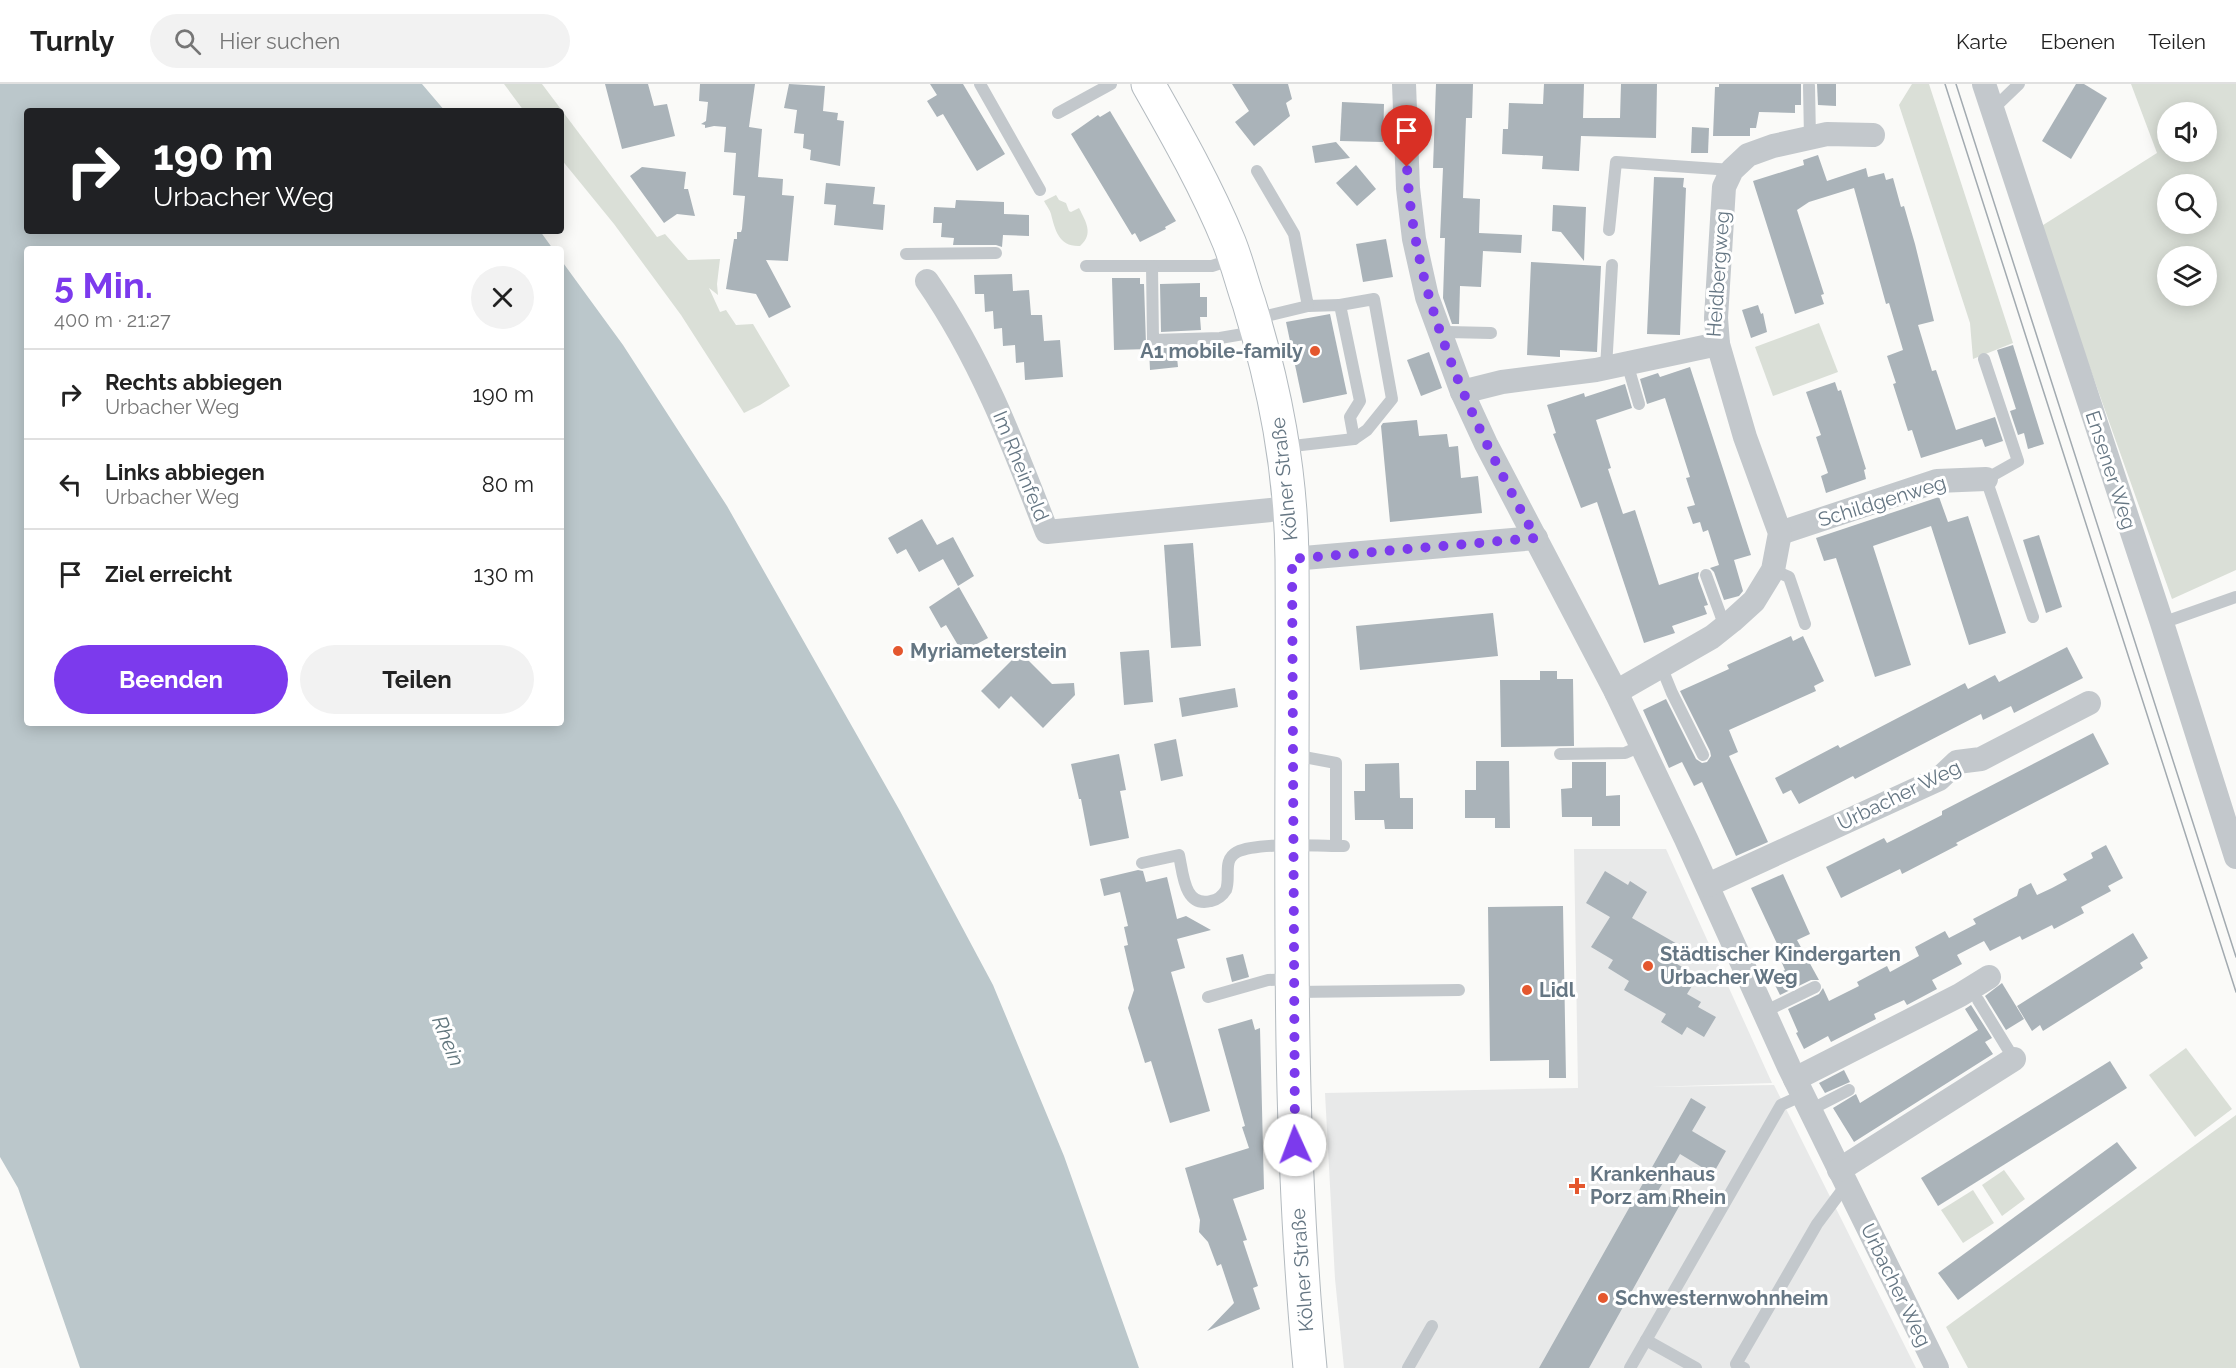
<!DOCTYPE html>
<html lang="de">
<head>
<meta charset="utf-8">
<style>
  body { margin:0; font-family:Raleway,sans-serif; background:#f2f2f2; color:#222; height:100vh; display:flex; flex-direction:column; font-size:22px; white-space:nowrap }
  * { box-sizing:border-box; margin:0 }
  p { font-size:20px; color:#767676 }
  .icon { flex:none; width:33px; height:33px; fill:none; stroke:currentColor; stroke-width:2; stroke-linecap:round; stroke-linejoin:round }
  .map { position:relative; flex:1; overflow:hidden }
  .drawer { position:absolute; left:24px; top:162px; width:540px; height:480px; display:flex; flex-direction:column; background:#fff; border-radius:6px; box-shadow:0 3px 15px #0003 }
  .drawer>* { flex:none }
  .hud { position:absolute; left:24px; top:24px; width:540px; height:126px; border-radius:6px; box-shadow:0 3px 15px #0003; background:#202124; color:#fff; overflow:hidden }
  .controls { position:absolute; left:2157px; top:18px; display:grid; gap:12px }
  .controls a { display:grid; place-items:center; width:60px; height:60px; border-radius:50%; background:#fff; box-shadow:0 3px 15px #0003; font-size:30px }
  .pin { position:absolute; display:grid; place-items:center; width:51px; height:51px; color:#fff; margin:-62px -26px; border-radius:50% 50% 50% 0; rotate:-45deg; box-shadow:0 0 6px #0007 }
  .pin .icon { rotate:45deg }
  .me { position:absolute; width:66px; margin:-33px; rotate:358deg; stroke-linejoin:round; filter:drop-shadow(0 0 4px #0008) }
  .turn { display:flex; align-items:center; gap:21px; height:126px; padding:0 30px; font-size:27px }
  .turn .icon { width:78px; height:78px; stroke-width:2.5 }
  .turn b { display:block; font-size:42px; line-height:51px }
  .round { display:grid; place-items:center; flex:none; width:63px; height:63px; border-radius:32px; background:#f2f2f2 }
  .summary { display:flex; align-items:center; justify-content:space-between; height:102px; padding:0 30px }
  h1 { font-size:36px; font-weight:700; line-height:45px; color:#7c3aed }
  .cta { display:flex; gap:12px; margin-top:auto; padding:12px 30px }
  .cta a { flex:1; height:69px; border-radius:36px; background:#7c3aed; color:#fff; font-size:24px; font-weight:700; line-height:69px; text-align:center }
  .cta a+a { background:#f2f2f2; color:#222 }
  ul { padding:0; list-style:none }
  li { display:flex; align-items:center; gap:18px; height:90px; padding:0 30px; border-top:2px solid #e0e0e0 }
  li div { flex:1 }
  li b { display:block; font-size:22px }
  li em { font-style:normal }
  header { display:flex; align-items:center; gap:36px; box-sizing:border-box; height:84px; padding:0 30px; background:#fff; border-bottom:2px solid #e0e0e0 }
  header strong { font-size:28px }
  nav { display:flex; gap:33px; margin-inline-start:auto; font-size:21px }
  .search { width:420px; height:54px; background:#f2f2f2; display:flex; align-items:center; gap:15px; box-sizing:border-box; padding:0 21px; border-radius:33px; color:#767676; font-size:22px }
  .map>svg:first-child { display:block }
  .built { fill:#e8e9e9 }
  .green { fill:#dadfd7; fill-rule:evenodd }
  .water { fill:#bbc7cb }
  .building { fill:#aab3b9 }
  .lines { fill:none; stroke-linecap:round; stroke-linejoin:round }
  .secondary-casing { stroke:#b3babf; stroke-width:35 }
  .service { stroke:#c3c8cc; stroke-width:12 }
  .minor { stroke:#c3c8cc; stroke-width:24 }
  .secondary { stroke:#fff; stroke-width:33 }
  .tram { stroke:#a2aab0; stroke-width:1.5 }
  .route { stroke:#7c3aed; stroke-width:10; stroke-dasharray:0 18 }
  .poi-dot { fill:#e4572e; stroke:#fff; stroke-width:2 }
  .labels { text-anchor:middle; stroke-width:6; stroke-linejoin:round; paint-order:stroke }
  .street-label { font-size:20px; fill:#657683; stroke:#fff }
  .poi-label { font-size:20px; font-weight:bold; fill:#657683; stroke:#fff; text-anchor:start }
  .water-label { font-size:21px; font-style:italic; fill:#60757c; stroke:#fff }
</style>
</head>
<body>
<header>
<strong>Turnly</strong>
<div class="search"><svg class="icon" aria-label="search" viewBox="0 0 24 24"><circle cx="10" cy="10" r="6"/><path d="M15 15l6 6"/></svg>Hier suchen</div>
<nav><a>Karte</a><a>Ebenen</a><a>Teilen</a></nav>
</header>
<div class="map">
<svg width="2236" height="1284" viewBox="0 0 2236 1284">
  <rect width="100%" height="100%" fill="#fafaf8"/>
  <path class="built" d="M1574 765H1666L1772 999 1651 1003 1774 1001 1916 1284H1344L1335 1195 1325 1009 1578 1004Z"/>
  <g class="green">
    <path d="M504 0H542L657 153 665 150 688 176 720 175 717 200 718 211 709 204 720 228 726 226 736 241 753 240 790 302 760 321 744 329 681 231 614 140 561 75V27H524Z"/>
    <path d="M1912 0H1929L2013 259 1973 275 1970 239 1899 21Z"/>
    <path d="M2131 0H2236V486L2172 515 2040 143 2157 69ZM2168 28H2206V68H2168ZM2168 100H2206V140H2168ZM2168 172H2206V212H2168Z"/>
    <path d="M1056 111 1059 116 1066 119 1069 127 1071 128 1079 124C1086 138 1094 150 1080 162 1059 163 1055 146 1051 130 1050 126 1046 121 1044 117Z"/>
    <path d="M1819 239 1838 288 1773 312 1755 263Z"/>
    <path d="M2186 964 2232 1025 2195 1053 2149 991Z"/>
    <path d="M2236 1031V1284H1968L1946 1243Z"/>
    <path d="M2004 1086 2025 1115 2002 1132 1982 1101Z"/>
    <path d="M1973 1106 1994 1139 1963 1159 1941 1126Z"/>
  </g>
  <path class="water" d="M0 0H422L445 27H27V147H540L553 165H27V639H561V176L623 261 727 422 900 727 993 901 1064 1072 1139 1284H80L18 1104 0 1073Z"/>
  <g class="building">
    <path d="M605 0H648L654 22 667 20 675 52 622 65Z"/>
    <path d="M700 0H755L749 43 762 45 758 93 783 95 782 111 794 112 788 177 766 176 791 223 769 234 756 210 726 205 734 155H737V148H741L742 145 745 112 733 111 736 69 724 68 726 43 714 42 705 44V41L701 40 706 37 708 18 699 17Z"/>
    <path d="M789 0 825 2 823 27 838 29 837 36 844 37 840 82 810 76 811 66 803 64 804 50 794 49 797 26 784 24Z"/>
    <path d="M930 0H963L1005 70 977 87 943 30 937 33 927 17 937 11Z"/>
    <path d="M1232 0H1288L1292 15 1286 19 1290 32 1254 62 1235 38 1249 27Z"/>
    <path d="M1436 0H1473L1472 34H1466L1463 114 1480 115 1479 149 1522 151 1521 169 1483 167 1481 203 1460 202 1459 240H1452L1443 214 1445 154H1440L1443 84H1433Z"/>
    <path d="M1544 0H1584L1583 34H1620L1621 0H1657L1656 54 1581 52 1579 87 1542 85 1543 72 1502 70 1503 45H1508L1509 19 1543 20Z"/>
    <path d="M1719 0H1801V21H1795V29L1759 28 1756 44H1750V52H1713L1715 3H1719Z"/>
    <path d="M1817 0H1836V22L1818 21Z"/>
    <path d="M2076 0H2084L2107 14 2071 75 2042 57Z"/>
    <path d="M1342 18 1384 20 1383 58 1340 57Z"/>
    <path d="M1110 27 1176 137 1165 143 1166 145 1140 158 1135 149 1132 151 1071 50 1098 31 1100 33Z"/>
    <path d="M1692 43 1709 44 1708 69H1691Z"/>
    <path d="M1336 58 1350 74 1315 79 1312 62Z"/>
    <path d="M1818 71 1827 97 1866 84 1868 93 1884 89 1886 96 1893 94 1901 123 1904 122 1915 160 1934 237 1918 241 1932 287 1936 286 1956 346 1995 333 2003 357 1985 363 1982 355 1921 374 1912 346 1908 347 1893 300 1896 299 1887 272 1903 266 1889 219 1886 220 1854 104 1809 118 1797 126 1824 210 1821 211 1824 220 1795 230 1753 97 1804 81 1803 76Z"/>
    <path d="M1356 81 1376 105 1357 122 1336 99Z"/>
    <path d="M642 83 686 88 684 105H688L695 132 677 130 664 139 630 92Z"/>
    <path d="M1654 93 1684 94 1683 103 1686 104 1680 251 1647 250Z"/>
    <path d="M826 99 875 103 873 120 885 121 883 146 834 141 836 121 824 120Z"/>
    <path d="M956 116 1004 118V130L1029 131V152L1003 151 1002 163 996 161H953L954 154 941 153 942 139H933L934 123 955 124Z"/>
    <path d="M1553 121 1586 123 1584 177 1561 148 1552 147Z"/>
    <path d="M1386 155 1393 193 1363 198 1356 160Z"/>
    <path d="M1531 178 1601 182 1597 268 1560 266V273L1527 271Z"/>
    <path d="M1012 190 1013 207 1029 206 1031 231H1042L1044 257 1060 256 1063 293 1025 296 1024 278 1016 279 1015 261 1003 262 1002 244 994 245 993 227 985 228 984 210H975L974 191Z"/>
    <path d="M1112 194H1140V200H1144L1146 260 1153 264H1176L1178 283 1150 286 1149 265 1114 266Z"/>
    <path d="M1200 199V213H1207V233H1200L1201 246 1161 248 1160 200Z"/>
    <path d="M1758 221 1761 230 1763 229 1767 248 1751 254 1742 226Z"/>
    <path d="M1330 230 1347 310 1303 319 1286 238Z"/>
    <path d="M2013 261 2044 360 2028 365 2024 349 2018 351 2010 327 2016 325 1997 266Z"/>
    <path d="M1429 268 1442 304 1421 312 1407 276Z"/>
    <path d="M1690 283 1751 471 1734 476 1743 507 1739 512 1724 516 1714 488 1710 484 1719 481 1708 446 1703 448 1700 438 1693 440 1687 423 1695 421 1686 394 1690 393 1665 314 1647 320 1640 295 1658 289 1660 293Z"/>
    <path d="M1835 298 1838 307 1841 306 1866 385 1864 386 1866 395 1826 409 1821 392 1828 389 1816 353 1821 351 1806 308Z"/>
    <path d="M1625 300 1632 324 1596 336 1611 384 1608 385 1623 430 1635 426 1659 501 1699 488 1698 494 1708 521 1704 522 1707 530 1672 542 1675 549 1644 559 1597 418 1581 424 1553 350 1556 349 1547 321 1584 309 1585 313Z"/>
    <path d="M1417 336 1419 352 1447 350 1449 363 1458 362 1461 394 1478 392 1482 429 1390 438 1381 342 1383 339Z"/>
    <path d="M1939 413 1948 438 1968 432 2006 549 1969 561 1931 442 1873 462 1911 581 1875 593 1836 474 1824 477 1816 454Z"/>
    <path d="M922 435 937 461 953 453 974 492 958 502 943 475 919 488 906 465 897 470 888 454Z"/>
    <path d="M2039 451 2062 523 2046 529 2023 456Z"/>
    <path d="M1193 459 1201 562 1171 564 1164 461Z"/>
    <path d="M959 503 988 554 962 568 946 541 941 544 929 523Z"/>
    <path d="M1493 529 1498 572 1360 586 1356 542Z"/>
    <path d="M1791 552 1793 557 1803 552 1824 597 1814 602 1816 607 1729 646 1738 668 1729 672 1768 758 1736 772 1702 698 1694 702 1682 678 1669 684 1643 626 1666 615 1696 675 1702 679 1707 678 1711 672 1710 667 1680 607 1729 585 1727 581Z"/>
    <path d="M2067 563 2083 594 2014 629 2011 622 1983 636 1981 630 1855 695 1853 692 1799 720 1791 706 1783 710 1775 694 1838 661 1840 664 1965 599 1968 605 1995 591 1999 598Z"/>
    <path d="M1149 566 1153 618 1124 621 1120 568Z"/>
    <path d="M1020 568 1052 600 1074 599 1075 611 1043 644 1011 612 999 625 981 607Z"/>
    <path d="M1540 587H1557V595H1573L1574 662 1501 663 1500 596H1540Z"/>
    <path d="M1235 604 1238 623 1182 633 1179 614Z"/>
    <path d="M2093 649 2109 680 1956 759 1958 761 1902 790 1900 785 1841 814 1826 783 1884 754 1887 759 1901 752 1942 731V727Z"/>
    <path d="M1176 655 1183 692 1161 697 1154 660Z"/>
    <path d="M1119 670 1126 706 1120 707 1129 754 1090 762 1081 715H1079L1071 680Z"/>
    <path d="M1476 677H1509L1510 744H1495V734H1465V706H1476Z"/>
    <path d="M1572 678H1606V712L1620 711V742H1592V733H1562L1561 705 1572 704Z"/>
    <path d="M1399 679 1400 714H1413V745H1385L1384 736H1355L1354 707H1365V680Z"/>
    <path d="M2106 761 2123 794 2108 802 2111 807 2081 823 2084 829 2054 845 2052 841 2022 856 2020 852 1990 867 1984 857 1957 871 1962 880 1932 896 1937 905 1907 921 1904 916 1874 930 1876 935 1831 958 1828 952 1804 965 1796 949 1798 948 1788 925 1819 910 1823 904 1829 917 1859 902 1857 898 1887 882 1890 888 1919 872 1915 863 1945 847 1949 854 1976 840 1973 835 2017 812 2019 805 2031 799 2037 811 2052 804 2067 796 2063 790 2093 774 2091 769Z"/>
    <path d="M1138 786 1143 787 1146 798 1167 793 1177 835 1186 832 1211 846 1177 855 1185 884 1171 888 1210 1027 1170 1039 1151 977 1145 979 1128 924 1134 906 1124 862 1128 861 1124 843 1128 842 1120 808 1104 812 1100 795Z"/>
    <path d="M1605 787 1628 801 1630 797 1647 808 1632 834 1679 861 1670 876 1698 892 1687 910 1701 918 1698 923 1716 933 1704 953 1687 943 1682 951 1661 938 1666 930 1624 906 1629 897 1608 884 1613 876 1591 863 1610 833 1586 819Z"/>
    <path d="M1783 790 1810 850 1797 856 1819 896H1811L1780 911 1771 893 1785 886 1776 865 1779 864 1751 804Z"/>
    <path d="M1563 822 1566 994H1549V976L1490 977 1488 823Z"/>
    <path d="M2133 849 2148 874 2140 879 2143 884 2043 947 2040 941 2032 947 2017 922Z"/>
    <path d="M1243 870 1249 893 1232 898 1226 874Z"/>
    <path d="M2002 899 2024 935 2006 946 1985 912Z"/>
    <path d="M1971 921 1992 954 1985 958 1993 970 1854 1058 1833 1024 1856 1010 1860 1019 1978 946 1965 925Z"/>
    <path d="M1252 935 1255 946 1260 944 1264 1105 1233 1115 1247 1156 1243 1157 1258 1202 1253 1204 1260 1225 1207 1247 1234 1219 1221 1180 1217 1182 1208 1158 1199 1148 1200 1136 1185 1084 1249 1064 1242 1043 1245 1042 1218 945Z"/>
    <path d="M2110 977 2127 1004 1938 1122 1921 1094Z"/>
    <path d="M1844 986 1850 998 1825 1009 1819 999Z"/>
    <path d="M1691 1014 1706 1023 1692 1047 1726 1067 1713 1090 1680 1070 1658 1107 1681 1119 1589 1284H1539Z"/>
    <path d="M2117 1058 2137 1084 1958 1216 1938 1189Z"/>
  </g>
  <g class="lines">
    <g class="secondary-casing">
      <path id="secondary" d="M1148 0C1177 51 1207 104 1229 158 1237 178 1242 199 1249 219 1275 304 1291 386 1292 475 1294 744 1284 1016 1310 1284"/>
    </g>
    <g class="service">
      <path d="M980 0 1040 106"/>
      <path d="M1809 2 1810 54"/>
      <path d="M1993 25 2019 0"/>
      <path d="M1058 29 1111 0"/>
      <path d="M1257 87 1294 150 1308 222 1340 221 1360 317 1350 333 1354 355 1284 363"/>
      <path d="M1609 146 1616 78 1732 86"/>
      <path d="M906 170 996 169"/>
      <path d="M1086 182H1212L1233 175"/>
      <path d="M1152 182 1153 256 1220 254 1255 248"/>
      <path d="M1340 221 1374 215 1392 315 1367 346 1354 355"/>
      <path d="M1254 235 1308 222"/>
      <path d="M1441 251 1448 248 1491 249"/>
      <path d="M1984 275 2018 377 1986 395 2033 533"/>
      <path d="M1627 279 1639 320"/>
      <path d="M1606 284 1612 181"/>
      <path d="M1773 486 1789 493 1805 540"/>
      <path d="M1706 491 1725 543"/>
      <path d="M2162 539 2236 513"/>
      <path d="M1661 582 1672 609 1703 671"/>
      <path d="M1560 670 1625 669 1641 662"/>
      <path d="M1293 671 1336 679V762"/>
      <path d="M1142 779 1179 771C1183 789 1184 824 1211 817 1217 816 1223 811 1226 806 1231 793 1222 776 1237 768 1257 758 1319 762 1344 762"/>
      <path d="M1295 908 1459 906"/>
      <path d="M1208 913 1268 896 1291 895"/>
      <path d="M1978 916 2014 975"/>
      <path d="M1764 928 1815 903"/>
      <path d="M1810 1026 1849 1006"/>
      <path d="M1646 1256 1696 1284"/>
      <path d="M1408 1284 1432 1242"/>
      <path d="M1630 1284 1781 1021 1803 1011"/>
      <path d="M1744 1284 1736 1280 1817 1140 1846 1101"/>
    </g>
    <g class="minor">
      <path d="M1404 0 1408 104 1414 155 1427 213 1462 308 1486 360 1616 608 1686 755 1789 983 1937 1284"/>
      <path d="M1984 0 2162 539 2236 773"/>
      <path d="M927 197C981 275 1013 360 1047 448L1291 424"/>
      <path d="M1462 308 1502 298 1596 286 1718 260 1716 234 1724 103 1732 86 1748 71 1773 62 1827 50 1873 51"/>
      <path d="M1780 449 1937 397 1986 395"/>
      <path d="M1292 475 1536 454"/>
      <path d="M1616 608 1712 553 1732 537 1754 517 1773 486 1780 449 1745 353 1718 260"/>
      <path d="M1708 801 1939 695 1957 678 1981 675 2089 619"/>
      <path d="M1795 995 1960 911 1989 893"/>
      <path d="M1839 1086 2014 975"/>
    </g>
    <use href="#secondary" class="secondary"/>
    <g class="tram">
      <path d="M1945 0 2236 908"/>
      <path d="M1956 0 2236 873"/>
    </g>
  </g>
  <g class="lines">
    <path class="route" d="M1295 1061 1292 475 1536 454C1472 338 1414 218 1407 83"/>
  </g>
  <g class="poi-dot">
    <circle cx="1315" cy="267" r="6"/>
    <circle cx="898" cy="567" r="6"/>
    <circle cx="1648" cy="882" r="6"/>
    <circle cx="1527" cy="906" r="6"/>
    <path d="M1574 1093h6v6h6v6h-6v6h-6v-6h-6v-6h6z"/>
    <circle cx="1603" cy="1214" r="6"/>
  </g>
  <g class="labels">
    <g class="street-label">
      <text transform="translate(1718 190) rotate(-86)" y="7">Heidbergweg</text>
      <text transform="translate(1021 382) rotate(68)" y="7">Im Rheinfeld</text>
      <text transform="translate(2111 386) rotate(72)" y="7">Ensener Weg</text>
      <text transform="translate(1284 395) rotate(-96)" y="7">Kölner Straße</text>
      <text transform="translate(1882 417) rotate(-17)" y="7">Schildgenweg</text>
      <text transform="translate(1899 711) rotate(-26)" y="7">Urbacher Weg</text>
      <text transform="translate(1302 1186) rotate(-94)" y="7">Kölner Straße</text>
      <text transform="translate(1896 1201) rotate(64)" y="7">Urbacher Weg</text>
    </g>
    <g class="poi-label">
      <text x="1303" y="274" text-anchor="end">A1 mobile-family</text>
      <text x="910" y="574">Myriameterstein</text>
      <text x="1660" y="877">Städtischer Kindergarten<tspan x="1660" dy="23">Urbacher Weg</tspan></text>
      <text x="1539" y="913">Lidl</text>
      <text x="1590" y="1097">Krankenhaus<tspan x="1590" dy="23">Porz am Rhein</tspan></text>
      <text x="1615" y="1221">Schwesternwohnheim</text>
    </g>
    <g class="water-label">
      <text transform="translate(448 957) rotate(68)" y="7">Rhein</text>
    </g>
  </g>
</svg>
<div class="controls">
<a><svg class="icon" aria-label="sound" viewBox="0 0 24 24"><path d="M4 9h4l5-4v14l-5-4H4zM17 9q2 3 0 6"/></svg></a>
<a><svg class="icon" aria-label="search" viewBox="0 0 24 24"><circle cx="10" cy="10" r="6"/><path d="M15 15l6 6"/></svg></a>
<a><svg class="icon" aria-label="layers" viewBox="0 0 24 24"><path d="M12 4l9 5-9 5-9-5zM3 14l9 5 9-5"/></svg></a>
</div>
<div class="pin" style="left:1407px;top:83px;background:#d93025"><svg class="icon" aria-label="arrive" viewBox="0 0 24 24"><path d="M6 21V4h12l-3 4 3 4H6"/></svg></div>
<svg class="me" style="left:1295px;top:1061px" viewBox="-20 -20 40 40"><circle r="19" fill="#fff"/><path d="M0-13L10 11 0 6-10 11z" fill="#7c3aed"/></svg>
<div class="hud">
<div class="turn"><svg class="icon" aria-label="right" viewBox="0 0 24 24"><path d="M7 20v-9h11M14 6l5 5-5 5"/></svg><div><b>190 m</b>Urbacher Weg</div></div>
</div>
<section class="drawer">
<div class="summary"><div><h1>5 Min.</h1><p>400 m · 21:27</p></div><a class="round"><svg class="icon" aria-label="close" viewBox="0 0 24 24"><path d="M6 6l12 12M18 6L6 18"/></svg></a></div>
<ul>
<li><svg class="icon" aria-label="right" viewBox="0 0 24 24"><path d="M7 20v-9h11M14 6l5 5-5 5"/></svg><div><b>Rechts abbiegen</b><p>Urbacher Weg</p></div><em>190 m</em></li>
<li><svg class="icon" aria-label="left" viewBox="0 0 24 24"><path d="M17 20v-9H6M10 6l-5 5 5 5"/></svg><div><b>Links abbiegen</b><p>Urbacher Weg</p></div><em>80 m</em></li>
<li><svg class="icon" aria-label="arrive" viewBox="0 0 24 24"><path d="M6 21V4h12l-3 4 3 4H6"/></svg><div><b>Ziel erreicht</b></div><em>130 m</em></li>
</ul>
<div class="cta"><a>Beenden</a><a>Teilen</a></div>
</section>
</div>
</body>
</html>
